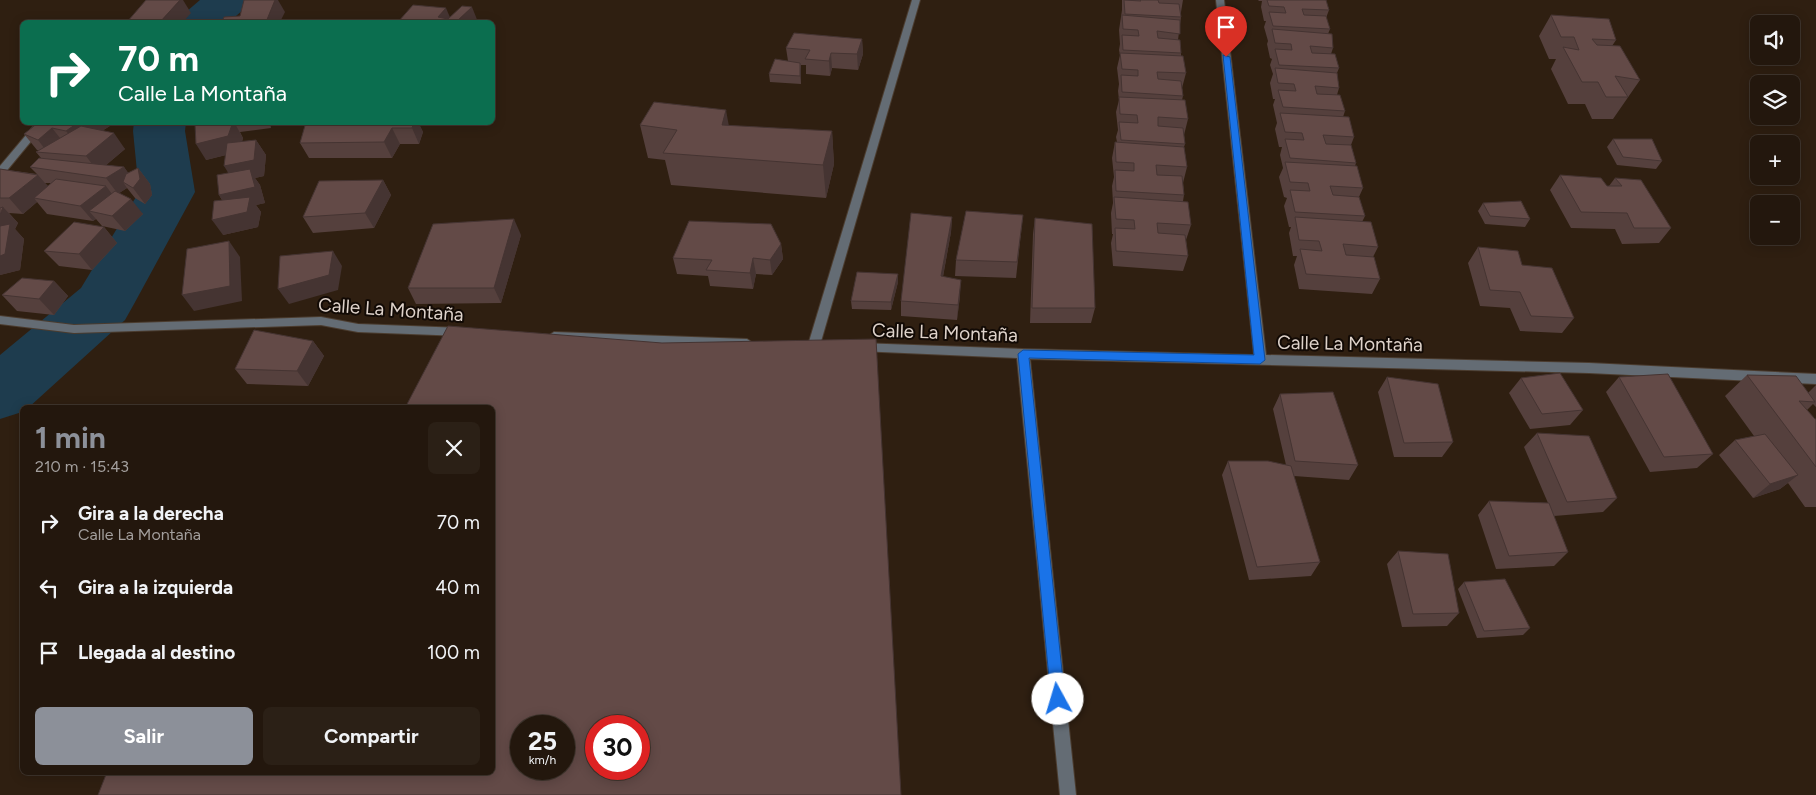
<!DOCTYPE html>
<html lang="es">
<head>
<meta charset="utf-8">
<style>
  body { margin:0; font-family:Figtree,sans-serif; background:#2b2016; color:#f1f3f6; height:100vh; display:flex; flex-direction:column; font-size:19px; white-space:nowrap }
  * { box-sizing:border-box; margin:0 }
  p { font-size:16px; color:#a39f9d }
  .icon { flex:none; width:28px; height:28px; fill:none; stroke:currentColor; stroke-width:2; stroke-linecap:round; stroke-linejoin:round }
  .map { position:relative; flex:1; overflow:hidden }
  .sheet { position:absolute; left:20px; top:405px; width:475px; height:370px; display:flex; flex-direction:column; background:#23170d; border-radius:8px; box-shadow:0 2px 12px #0003,0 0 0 1px #40362e }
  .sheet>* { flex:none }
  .guide { position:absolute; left:20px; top:20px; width:475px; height:105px; border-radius:8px; box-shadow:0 2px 12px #0003,0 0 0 1px #40362e; background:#0b6e4f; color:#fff; overflow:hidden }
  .controls { position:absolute; left:1750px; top:15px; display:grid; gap:10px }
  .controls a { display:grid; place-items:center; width:50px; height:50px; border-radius:8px; background:#23170d; box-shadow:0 2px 12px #0003,0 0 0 1px #40362e; font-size:25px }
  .speed { position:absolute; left:510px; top:715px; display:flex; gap:10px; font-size:25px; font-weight:700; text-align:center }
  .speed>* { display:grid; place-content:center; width:65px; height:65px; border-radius:50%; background:#23170d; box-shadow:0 2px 12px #0003,0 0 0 1px #40362e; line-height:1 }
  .speed small { font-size:12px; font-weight:400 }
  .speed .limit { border:8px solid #d22; background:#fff; color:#111 }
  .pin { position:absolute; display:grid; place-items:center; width:42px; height:42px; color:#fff; margin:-51px -21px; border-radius:50% 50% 50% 0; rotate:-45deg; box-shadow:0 0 5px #0007 }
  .pin .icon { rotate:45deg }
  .me { position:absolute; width:55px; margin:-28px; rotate:354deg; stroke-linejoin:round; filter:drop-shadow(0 0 4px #0008) }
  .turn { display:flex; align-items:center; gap:18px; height:105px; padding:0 15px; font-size:22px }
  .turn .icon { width:65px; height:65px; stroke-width:2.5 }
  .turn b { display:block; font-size:35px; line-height:42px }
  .round { display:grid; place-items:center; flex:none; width:52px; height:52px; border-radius:8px; background:#2b2016 }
  .head { display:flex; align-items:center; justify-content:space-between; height:85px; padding:0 15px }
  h1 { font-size:30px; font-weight:700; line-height:38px; color:#8c9099 }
  .cta { display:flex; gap:10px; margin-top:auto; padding:10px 15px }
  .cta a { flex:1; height:58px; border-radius:8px; background:#8c9099; color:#fff; font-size:20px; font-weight:700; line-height:58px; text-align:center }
  .cta a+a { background:#2b2016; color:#f1f3f6 }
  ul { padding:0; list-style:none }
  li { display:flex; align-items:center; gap:15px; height:65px; padding:0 15px }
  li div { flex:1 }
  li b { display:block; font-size:19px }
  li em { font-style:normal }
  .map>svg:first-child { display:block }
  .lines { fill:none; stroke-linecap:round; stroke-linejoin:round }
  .river { fill:#1e3c4e; fill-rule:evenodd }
  .minor-casing { stroke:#4b3c2f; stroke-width:2 }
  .minor { fill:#646c74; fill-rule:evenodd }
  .wall { fill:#55403d; fill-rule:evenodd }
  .shaded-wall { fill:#453432 }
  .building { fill:#634a47; stroke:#453432; fill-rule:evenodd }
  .route { fill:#1a73e8; stroke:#114b97 }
  .labels { text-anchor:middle; stroke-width:4; stroke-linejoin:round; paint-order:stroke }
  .street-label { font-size:19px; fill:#ded2ca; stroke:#120a05 }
</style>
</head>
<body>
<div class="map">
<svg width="1816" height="795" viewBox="0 0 1816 795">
  <rect width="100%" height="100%" fill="#2f1f11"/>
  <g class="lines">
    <g class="river">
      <path d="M200 0H250L243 10 229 22H179L186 12Z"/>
      <path d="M134 122H186L185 131 195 192 134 304 125 320 28 408H22V412L0 419V355L81 288 139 192 133 131Z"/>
    </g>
    <g class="minor-casing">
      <g id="minor">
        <path d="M912 0H920L820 345 814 349 808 345Z"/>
        <path d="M1216 0H1224L1266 355 1589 363 1816 374V384L1589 373 1030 359 1076 795H1060L1017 358 859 351 853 347 859 343 1023 349 1254 355Z"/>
        <path d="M37 122H47L4 174 0 175V166Z"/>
        <path d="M0 316 74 325 321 317 358 324 462 328 468 332 462 336 358 332 321 325 74 333 0 324Z"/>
        <path d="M554 332 747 339 753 343 747 347 554 340 548 336Z"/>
      </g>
    </g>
    <use href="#minor" class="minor"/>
  </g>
  <g class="wall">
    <path d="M1122 0H1183L1181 12V17L1178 40 1181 53V56L1186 73 1182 88 1183 96 1182 100 1188 119 1184 135 1185 144 1184 147 1187 167 1183 183 1184 195 1183 201 1191 225 1186 240 1188 256 1183 271 1113 266 1111 243 1113 234H1112L1111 213 1113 203 1112 186 1114 177 1112 158 1115 142H1117L1116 137 1118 130 1116 112 1119 100 1118 91 1119 84 1117 68 1120 55 1119 50 1120 44 1119 30 1122 10Z"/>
    <path d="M1258 0H1326L1329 10 1326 18 1330 29 1328 34 1333 48 1331 54 1339 68 1337 73 1339 88 1337 95 1345 111 1343 117 1354 137 1351 145 1356 163 1355 166 1363 188 1359 197 1365 216 1362 222 1378 247 1373 257 1380 279 1372 294 1299 289 1294 265 1297 256H1293L1289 233 1291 227H1289L1284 206 1287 198 1284 197 1279 177 1283 168 1280 155 1282 147H1279L1275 129 1277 123 1273 105 1275 99H1273L1270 83 1273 74 1270 65 1272 59 1270 58 1267 44 1268 41 1264 27 1266 21H1264L1261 7 1262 1H1259Z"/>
    <path d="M1551 15 1616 40 1612 46 1640 80 1613 119H1592L1585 104H1568L1551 69 1556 59H1549L1539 36Z"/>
    <path d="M862 39 863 54 858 70 832 68 830 76 806 74V65H801V84L770 82 769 74 788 61 786 48Z"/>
    <path d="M39 122 113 124 102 131 125 149 106 165 124 167 128 173 138 168 150 184 152 195 145 204 135 198 127 188 119 193 143 214 125 231 102 226 96 219 93 221 47 214 37 202 23 214 9 213 18 223 15 229 24 239 20 270 0 275V169L37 174 30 167 41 158 36 152 39 150H37L24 134ZM45 183H51L48 186Z"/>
    <path d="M200 122H271V128L240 132 243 138 242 142 256 140 266 155 264 176 255 178 260 185 265 203 256 205 261 212 258 227 223 235 222 200 219 195 228 173 226 155 206 160 201 125Z"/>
    <path d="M306 122H418L423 132 419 144H400L392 158H309L300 143Z"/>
    <path d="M640 125 832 131 834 164 826 198 671 185 665 160 648 158Z"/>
    <path d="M1613 139 1662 161 1656 169 1617 165 1607 147Z"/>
    <path d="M1560 175 1607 186H1609L1615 178 1671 228 1659 243 1622 244 1615 229 1571 228 1550 190Z"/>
    <path d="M383 180 391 195 374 228 313 233 303 217Z"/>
    <path d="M1483 203 1530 219 1525 227 1485 224 1478 211Z"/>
    <path d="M1023 215 1016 278 955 276 956 260Z"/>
    <path d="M952 217 951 232 943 277 960 296 957 320 901 316V301Z"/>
    <path d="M1035 218 1095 308 1091 323H1030L1033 234Z"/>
    <path d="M104 227 117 243 92 270 59 266 44 251Z"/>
    <path d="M521 235 501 303 416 304 408 288Z"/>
    <path d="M781 244 783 259 772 275 756 274 753 289 710 286 708 276 677 274 673 258Z"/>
    <path d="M1478 247 1522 265 1574 318 1562 333 1520 331 1510 308 1480 306 1468 263Z"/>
    <path d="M898 274V282L891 310 852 309 851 301Z"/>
    <path d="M54 281 68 296 54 315 17 311 2 295Z"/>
    <path d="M313 341 324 356 308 386 247 384 235 369Z"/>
    <path d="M1747 375 1808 393 1816 385V407L1813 404 1807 410 1815 419H1816V507H1805L1788 483 1780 489 1753 498 1719 455 1735 440 1754 436 1725 396Z"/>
    <path d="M1387 377 1453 442 1442 457H1394L1378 392Z"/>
    <path d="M1619 377 1713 454 1697 468 1650 472 1606 392Z"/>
    <path d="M1521 378 1583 410 1570 425 1530 429 1509 393Z"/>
    <path d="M1280 394 1358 465 1349 480 1294 476 1320 562 1311 576 1249 580 1222 475 1228 461 1286 465 1273 409Z"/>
    <path d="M1537 433 1617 498 1603 512 1554 516 1568 552 1554 566 1496 569 1478 515 1489 501 1548 503 1524 447Z"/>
    <path d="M1398 551 1459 613 1447 626 1402 627 1387 564Z"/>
    <path d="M1464 582 1530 628 1523 635 1477 638 1458 589Z"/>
  </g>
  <g class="shaded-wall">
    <path d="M180 0H183L191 13 183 22H160Z"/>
    <path d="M275 0H278L285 12 280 22H266Z"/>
    <path d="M472 7 478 22H456Z"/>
    <path d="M446 8 452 22 438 17Z"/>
    <path d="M862 39 863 54 858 70 857 54Z"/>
    <path d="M831 53 832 68 830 76 829 61Z"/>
    <path d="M800 63 801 71V84L800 76Z"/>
    <path d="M726 110 732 143 722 125Z"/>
    <path d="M62 122H112L113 124 78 146 66 131Z"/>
    <path d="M234 122 243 138 238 152 206 160 196 144Z"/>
    <path d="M268 122H271V128Z"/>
    <path d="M414 122H418L423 132 419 144 412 128Z"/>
    <path d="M52 128 64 143 48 153 38 140Z"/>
    <path d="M392 128 400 144 392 158 384 142Z"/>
    <path d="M832 131 834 164 826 198 823 165Z"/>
    <path d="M114 133 125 149 98 172 86 156Z"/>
    <path d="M256 140 266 155 264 176 255 178 260 185 265 203 256 205 261 212 258 227 223 235 212 220 229 211 219 195 234 182 224 166Z"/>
    <path d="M124 167 135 182H123L127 188 118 194 106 178Z"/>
    <path d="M138 168 150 184 152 195 145 204 133 188Z"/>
    <path d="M38 175 51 190 34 198 37 202 23 214 9 198Z"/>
    <path d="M383 180 391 195 374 228 365 213Z"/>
    <path d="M106 186 118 202 89 211 96 219 93 221 80 206Z"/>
    <path d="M131 199 143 214 125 231 112 216Z"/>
    <path d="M3 207 18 223 15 229 24 239 20 270 0 275V215Z"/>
    <path d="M952 217 951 232 940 292 941 276Z"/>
    <path d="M514 219 521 235 501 303 494 288Z"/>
    <path d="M104 227 117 243 92 270 79 254Z"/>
    <path d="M229 241 240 257 242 301 194 311 182 295Z"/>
    <path d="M781 244 783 259 772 275 770 260Z"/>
    <path d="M333 251 342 266 338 290 289 304 278 289Z"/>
    <path d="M753 258 756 274 753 289 750 273Z"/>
    <path d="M898 274V282L891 310V302Z"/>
    <path d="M961 280 960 296 957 320 958 305Z"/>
    <path d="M54 281 68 296 54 315 39 299Z"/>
    <path d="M313 341 324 356 308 386 297 371Z"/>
    <path d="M1798 475 1780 489 1753 498 1770 484Z"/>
  </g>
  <g class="building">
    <path d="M146 0H180L160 22H127Z"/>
    <path d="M244 0H275L266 22H222L224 17 240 16Z"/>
    <path d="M1124 0 1141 1 1140 0H1158L1159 3 1179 4 1181 17 1125 14Z"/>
    <path d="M1267 0H1326L1329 10 1302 9 1304 15 1326 16 1330 29 1273 26 1269 12 1286 13 1284 7 1269 6Z"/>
    <path d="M413 5 446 8 438 17 448 19 462 6 472 7 456 22 465 21 464 22H398Z"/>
    <path d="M1122 15 1180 20V34L1157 31 1158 38 1180 40 1181 53 1123 50 1122 35 1139 36 1138 30 1123 29Z"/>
    <path d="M1551 15 1609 19 1616 40 1592 39 1597 45 1620 46 1640 80 1615 76 1628 97H1606L1598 82H1582L1563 47 1579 50 1574 37H1561Z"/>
    <path d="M1272 29 1332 34 1333 48 1310 46 1312 53 1335 54 1339 68 1279 65 1275 49 1292 50 1291 44 1275 43Z"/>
    <path d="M794 33 862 39 857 54 831 53 829 61 805 59 810 50 786 48Z"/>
    <path d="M1120 53 1183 56 1186 73 1157 72 1158 79 1181 81 1183 96 1122 92 1121 75 1138 76V70L1122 69Z"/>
    <path d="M775 59 800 63V76L769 74Z"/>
    <path d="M1275 68 1337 73 1339 88 1315 86 1317 94 1340 95 1345 111 1283 107 1278 90 1296 91 1294 84 1278 83Z"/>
    <path d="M1119 97 1185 100 1188 119 1158 117V126L1183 128 1185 144 1121 140 1119 122 1138 123 1137 115 1120 114Z"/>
    <path d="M654 102 726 110 722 125 832 131 823 165 663 153 677 130 640 125Z"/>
    <path d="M1280 113 1349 117 1354 137 1323 135 1326 144 1351 145 1356 163 1290 158 1285 139 1304 140 1302 133 1285 132Z"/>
    <path d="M39 122H79L66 131 52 128 38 140 24 134Z"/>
    <path d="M228 122H233L228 136 196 144 195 125Z"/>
    <path d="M306 122H414L412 128H392L384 142 300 143Z"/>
    <path d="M81 126 114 133 86 156 36 152Z"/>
    <path d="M1613 139H1652L1662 161 1623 157Z"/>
    <path d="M256 140 254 160 224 166 227 143Z"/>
    <path d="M1115 142 1184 147 1187 167 1156 165 1157 175 1182 176 1184 195 1116 191 1115 170 1134 171V163L1116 162Z"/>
    <path d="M39 158 124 167 106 178 30 167Z"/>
    <path d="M1285 162 1357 166 1363 188 1330 186 1333 195 1359 197 1365 216 1295 212 1290 190 1310 191 1308 183 1290 182Z"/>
    <path d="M138 168 140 179 133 188 123 182 126 174Z"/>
    <path d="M0 169 38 175 9 198H0Z"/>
    <path d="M250 169 255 187 219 195 217 175Z"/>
    <path d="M1560 175 1601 178 1607 186H1622L1615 178 1641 180 1671 228H1634L1627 213 1581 212Z"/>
    <path d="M56 179 106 186 80 206 34 198Z"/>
    <path d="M383 180 365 213 303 217 319 181Z"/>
    <path d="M115 191 131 199 112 216 89 211Z"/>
    <path d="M250 197 247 212 212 220 214 201Z"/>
    <path d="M1114 197 1188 202 1191 225 1157 223 1158 233 1185 235 1188 256 1116 251 1115 228 1135 229 1134 220 1116 219Z"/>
    <path d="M1521 201 1530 219 1490 216 1483 203Z"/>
    <path d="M3 207 0 215V208Z"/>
    <path d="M966 211 1023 215 1017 262 956 260Z"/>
    <path d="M911 213 952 217 941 276 961 280 958 305 901 301Z"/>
    <path d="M1295 217 1371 222 1378 247 1343 244 1346 255 1374 257 1380 279 1306 274 1300 249 1322 251 1319 241 1299 240Z"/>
    <path d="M1035 218 1092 224 1095 308H1032Z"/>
    <path d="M514 219 494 288H408L433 224Z"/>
    <path d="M689 221 771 224 781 244 770 260 753 258 750 273 706 270 712 260 673 258Z"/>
    <path d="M74 222 104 227 79 254 44 251Z"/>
    <path d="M10 224 5 254 0 256V226Z"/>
    <path d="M229 241 230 286 182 295 187 249Z"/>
    <path d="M1478 247 1518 251 1522 265 1552 268 1574 318 1531 316 1520 292 1490 290Z"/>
    <path d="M333 251 329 275 278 289 280 256Z"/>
    <path d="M857 272 898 274 891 302 851 301Z"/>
    <path d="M22 278 54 281 39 299 2 295Z"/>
    <path d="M448 326 662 343 876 339 901 795H98L107 772H492V408H405ZM521 726H564V769H521ZM596 726H639V769H596Z"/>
    <path d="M254 330 313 341 297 371 235 369Z"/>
    <path d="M1560 373 1583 410 1542 414 1521 378Z"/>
    <path d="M1668 374 1713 454 1664 457 1619 377Z"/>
    <path d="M1747 375 1796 376 1815 402 1799 401 1815 419H1816V467Z"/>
    <path d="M1387 377 1438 384 1453 442 1404 443Z"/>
    <path d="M1333 392 1358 465 1295 461 1280 394Z"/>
    <path d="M1537 433 1589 436 1617 498 1567 502Z"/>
    <path d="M1765 434 1798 475 1770 484 1735 440Z"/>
    <path d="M1228 461H1268L1291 466 1320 562 1257 567Z"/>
    <path d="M1489 501 1549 503 1568 552 1509 556Z"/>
    <path d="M1398 551 1448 554 1459 613 1413 614Z"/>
    <path d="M1505 579 1530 628 1484 631 1464 582Z"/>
  </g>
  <path class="route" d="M1223 55 1230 57 1265 360 1260 364 1029 358 1065 699 1063 704 1058 706 1053 704 1051 699 1018 354 1023 350 1254 355Z"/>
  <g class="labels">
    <g class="street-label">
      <text transform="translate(391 309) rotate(4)" y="7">Calle La Montaña</text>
      <text transform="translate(945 332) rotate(2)" y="7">Calle La Montaña</text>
      <text transform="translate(1350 343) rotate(1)" y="7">Calle La Montaña</text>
    </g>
  </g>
</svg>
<div class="controls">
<a><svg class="icon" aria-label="sound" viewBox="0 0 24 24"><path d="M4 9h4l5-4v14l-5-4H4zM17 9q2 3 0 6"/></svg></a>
<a><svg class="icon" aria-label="layers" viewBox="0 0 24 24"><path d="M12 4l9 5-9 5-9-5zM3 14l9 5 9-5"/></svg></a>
<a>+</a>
<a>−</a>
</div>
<div class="speed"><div>25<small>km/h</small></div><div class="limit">30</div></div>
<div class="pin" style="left:1226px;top:57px;background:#d93025"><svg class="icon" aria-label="arrive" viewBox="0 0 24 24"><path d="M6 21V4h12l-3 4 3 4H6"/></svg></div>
<svg class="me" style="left:1058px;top:699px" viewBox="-20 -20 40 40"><circle r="19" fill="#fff"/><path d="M0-13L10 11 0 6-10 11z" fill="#1a73e8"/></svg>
<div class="guide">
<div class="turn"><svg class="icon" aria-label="right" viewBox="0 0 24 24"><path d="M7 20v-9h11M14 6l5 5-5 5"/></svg><div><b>70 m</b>Calle La Montaña</div></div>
</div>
<section class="sheet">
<div class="head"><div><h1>1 min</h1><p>210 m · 15:43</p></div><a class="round"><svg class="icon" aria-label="close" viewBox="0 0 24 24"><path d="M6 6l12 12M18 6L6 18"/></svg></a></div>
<ul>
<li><svg class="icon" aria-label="right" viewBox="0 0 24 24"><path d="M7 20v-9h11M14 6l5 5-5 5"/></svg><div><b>Gira a la derecha</b><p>Calle La Montaña</p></div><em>70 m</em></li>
<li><svg class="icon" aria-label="left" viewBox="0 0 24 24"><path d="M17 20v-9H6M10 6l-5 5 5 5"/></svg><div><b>Gira a la izquierda</b></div><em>40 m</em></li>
<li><svg class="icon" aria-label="arrive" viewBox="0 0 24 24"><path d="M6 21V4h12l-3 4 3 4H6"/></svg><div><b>Llegada al destino</b></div><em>100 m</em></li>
</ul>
<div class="cta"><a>Salir</a><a>Compartir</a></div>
</section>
</div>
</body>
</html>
